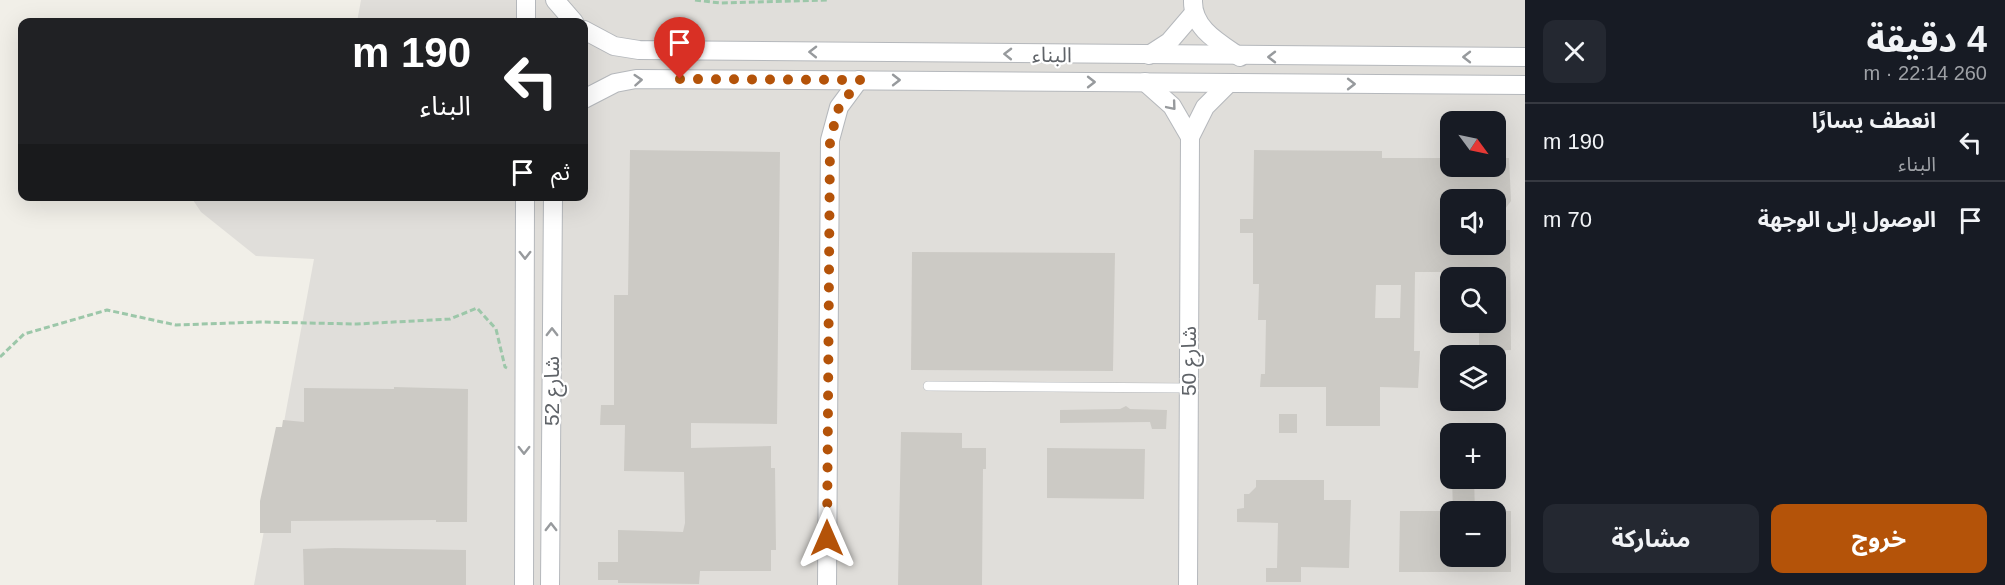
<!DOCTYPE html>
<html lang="ar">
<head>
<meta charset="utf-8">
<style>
  body { margin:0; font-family:Helvetica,"Noto Sans Arabic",sans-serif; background:#242831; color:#f1f3f6; direction:rtl; height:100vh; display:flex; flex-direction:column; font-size:22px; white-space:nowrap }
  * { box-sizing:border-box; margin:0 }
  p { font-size:20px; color:#9ea1a6 }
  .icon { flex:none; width:33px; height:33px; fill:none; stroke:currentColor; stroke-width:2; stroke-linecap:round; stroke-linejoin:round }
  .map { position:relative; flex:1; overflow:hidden; direction:ltr }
  .side { display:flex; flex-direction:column; background:#171b24; width:480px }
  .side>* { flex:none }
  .banner { position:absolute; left:18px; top:18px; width:570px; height:183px; border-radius:12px; box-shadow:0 6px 24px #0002; direction:rtl; background:#202124; color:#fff; overflow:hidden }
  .needle { width:39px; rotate:123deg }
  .controls { position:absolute; left:1440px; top:111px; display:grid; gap:12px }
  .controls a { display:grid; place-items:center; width:66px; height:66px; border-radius:12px; background:#171b24; box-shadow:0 6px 24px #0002; font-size:30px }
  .pin { position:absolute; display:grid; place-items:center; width:51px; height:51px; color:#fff; margin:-62px -26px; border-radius:50% 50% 50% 0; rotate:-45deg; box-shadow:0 0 6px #0007 }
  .pin .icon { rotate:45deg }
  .me { position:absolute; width:66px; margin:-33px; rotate:0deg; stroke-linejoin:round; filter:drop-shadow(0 0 4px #0008) }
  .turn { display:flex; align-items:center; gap:21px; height:126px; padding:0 18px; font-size:27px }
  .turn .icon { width:78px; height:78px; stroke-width:2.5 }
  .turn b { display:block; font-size:42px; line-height:51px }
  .then { display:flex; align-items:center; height:57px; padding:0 18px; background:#0003; gap:12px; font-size:22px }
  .round { display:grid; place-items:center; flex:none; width:63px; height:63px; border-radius:12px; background:#242831 }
  .head { display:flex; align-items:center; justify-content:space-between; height:102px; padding:0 18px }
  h1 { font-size:36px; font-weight:700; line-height:45px }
  .action { display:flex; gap:12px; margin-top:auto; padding:12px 18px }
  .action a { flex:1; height:69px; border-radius:12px; background:#b45309; color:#fff; font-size:24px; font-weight:700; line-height:69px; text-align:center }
  .action a+a { background:#242831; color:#f1f3f6 }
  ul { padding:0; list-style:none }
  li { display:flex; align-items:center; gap:18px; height:78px; padding:0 18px; border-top:2px solid #363941 }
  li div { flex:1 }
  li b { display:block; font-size:22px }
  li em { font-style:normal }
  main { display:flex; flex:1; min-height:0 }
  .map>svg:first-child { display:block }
  .industrial { fill:#e0deda; fill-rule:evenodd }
  .building { fill:#cccac5; fill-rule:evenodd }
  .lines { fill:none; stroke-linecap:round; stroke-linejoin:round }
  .service-casing { stroke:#b5b8bc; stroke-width:10 }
  .minor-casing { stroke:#b5b8bc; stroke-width:20 }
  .path { stroke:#9cc7a9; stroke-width:3; stroke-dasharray:6 3; stroke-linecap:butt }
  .service { stroke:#fff; stroke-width:9 }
  .minor { stroke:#fff; stroke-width:18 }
  .oneway { stroke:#979a9d }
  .route { stroke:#b45309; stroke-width:10; stroke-dasharray:0 18 }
  .labels { text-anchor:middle; stroke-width:4.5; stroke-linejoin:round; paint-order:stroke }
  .street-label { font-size:21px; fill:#5f6368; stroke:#fff }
</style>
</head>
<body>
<main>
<section class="side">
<div class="head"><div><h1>4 دقيقة</h1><p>260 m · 22:14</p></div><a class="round"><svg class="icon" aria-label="close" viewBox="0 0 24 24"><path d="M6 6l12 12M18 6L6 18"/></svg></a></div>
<ul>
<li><svg class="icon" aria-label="left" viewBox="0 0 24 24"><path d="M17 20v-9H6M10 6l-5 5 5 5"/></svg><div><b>انعطف يسارًا</b><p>البناء</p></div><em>190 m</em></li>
<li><svg class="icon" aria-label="arrive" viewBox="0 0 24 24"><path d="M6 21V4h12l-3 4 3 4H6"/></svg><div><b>الوصول إلى الوجهة</b></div><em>70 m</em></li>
</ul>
<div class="action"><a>خروج</a><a>مشاركة</a></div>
</section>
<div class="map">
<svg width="1525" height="585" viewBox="0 0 1525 585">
  <rect width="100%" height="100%" fill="#f1efe8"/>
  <path class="industrial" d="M361 0H1525V585H254L314 259 256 256 201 212 191 197 584 196V22H357ZM1450 122H1496V166H1450ZM1450 200H1496V244H1450ZM1450 278H1496V322H1450ZM1450 356H1496V400H1450ZM1450 434H1496V478H1450ZM1450 512H1496V556H1450Z"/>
  <g class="building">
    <path d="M630 150 780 152 777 424 691 423V448L771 446V468H775L776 550H771V571H700L699 584 618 583V580H598V562H618V530L683 532 685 523 684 472 624 471 625 425H600L601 405H614V295H628Z"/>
    <path d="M1254 150 1382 151V158H1450V166H1496V158H1509L1511 201 1496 221V200H1450V244H1496V230H1510L1511 350 1479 351V322H1496V278H1479V272H1415L1414 351H1420L1418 388 1380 387V426H1326V387H1260L1261 374H1265L1266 320H1258L1259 284H1253V233H1240V219H1253ZM1376 285H1401L1400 318H1375Z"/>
    <path d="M912 252 1115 253 1113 371 911 370Z"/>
    <path d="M394 387 468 389 467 522H436V520L291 521V533H260V501L276 427H282L283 420 304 422V388L394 389Z"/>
    <path d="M1126 406 1130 409 1167 410 1166 429H1152L1150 422 1060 423V410L1120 409Z"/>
    <rect x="1279" y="414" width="18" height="19"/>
    <path d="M901 432 962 433V448H986V469H983L982 585H898Z"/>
    <path d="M1047 448 1145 449 1144 499 1047 498Z"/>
    <path d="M1452 478H1474L1475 512H1453Z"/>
    <path d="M1256 480H1324V500H1351L1349 568 1301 567V582H1266V568H1277L1278 523 1237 522V509L1244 508V494H1249L1256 487Z"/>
    <path d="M1400 511H1450V556H1496V511H1511V572H1399Z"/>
    <path d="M335 548 466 550V585H304L303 549Z"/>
  </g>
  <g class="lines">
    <g class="service-casing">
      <path id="service" d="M928 386 1189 388"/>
    </g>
    <g class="minor-casing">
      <g id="minor">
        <path d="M555 0 574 22"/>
        <path d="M1193 0C1192 28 1218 42 1240 57"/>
        <path d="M526 22V0"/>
        <path d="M584 30 614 46 639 50 1525 57"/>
        <path d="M1149 55 1169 42 1193 14"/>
        <path d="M1145 82 1172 106 1190 137"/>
        <path d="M584 99 615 83 636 79 1525 85"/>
        <path d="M524 585 525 196"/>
        <path d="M550 585 553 196"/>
        <path d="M827 585 830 140 839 107 859 80"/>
        <path d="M1188 585 1190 137 1205 107 1229 83"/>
      </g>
    </g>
    <g class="path">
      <path d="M695 0 720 3 827 0"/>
      <path d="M0 357 24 334 107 310 176 325 260 322 357 324 450 319 477 308 496 329 505 367 507 368"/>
    </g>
    <use href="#service" class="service"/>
    <use href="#minor" class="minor"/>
  </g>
  <defs><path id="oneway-chevron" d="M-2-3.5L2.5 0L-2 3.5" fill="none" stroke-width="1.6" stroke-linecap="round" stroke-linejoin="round" transform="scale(1.5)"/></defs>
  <g class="oneway">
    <use href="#oneway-chevron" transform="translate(813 52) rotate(-179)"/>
    <use href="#oneway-chevron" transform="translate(1008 54) rotate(-179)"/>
    <use href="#oneway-chevron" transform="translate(1272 57) rotate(-180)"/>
    <use href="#oneway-chevron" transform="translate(1467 57) rotate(-180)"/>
    <use href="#oneway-chevron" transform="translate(638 80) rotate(-4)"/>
    <use href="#oneway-chevron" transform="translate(896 80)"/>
    <use href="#oneway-chevron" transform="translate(1091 82)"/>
    <use href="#oneway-chevron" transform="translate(1351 84)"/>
    <use href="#oneway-chevron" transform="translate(1172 106) rotate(50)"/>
    <use href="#oneway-chevron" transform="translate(525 255) rotate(90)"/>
    <use href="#oneway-chevron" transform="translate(552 332) rotate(-90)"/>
    <use href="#oneway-chevron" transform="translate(524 450) rotate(90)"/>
    <use href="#oneway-chevron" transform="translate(551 527) rotate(-90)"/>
  </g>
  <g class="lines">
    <path class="route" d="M680 79 860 80 839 107 830 140 827 538"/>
  </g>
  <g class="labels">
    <g class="street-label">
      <text transform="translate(1052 55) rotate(1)" y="7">البناء</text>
      <text transform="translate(1189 361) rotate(-90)" y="7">شارع 50</text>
      <text transform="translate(552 391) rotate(-90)" y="7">شارع 52</text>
    </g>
  </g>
</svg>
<div class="controls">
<a><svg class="needle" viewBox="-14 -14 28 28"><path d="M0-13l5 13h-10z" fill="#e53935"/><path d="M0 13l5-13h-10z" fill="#9ea1a6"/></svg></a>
<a><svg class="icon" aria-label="sound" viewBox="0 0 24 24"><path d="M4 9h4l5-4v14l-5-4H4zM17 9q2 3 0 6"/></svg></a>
<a><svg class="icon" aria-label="search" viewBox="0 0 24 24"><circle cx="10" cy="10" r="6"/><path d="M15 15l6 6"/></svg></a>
<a><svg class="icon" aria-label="layers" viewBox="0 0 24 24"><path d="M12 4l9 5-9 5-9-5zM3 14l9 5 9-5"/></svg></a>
<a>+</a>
<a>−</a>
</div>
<div class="pin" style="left:680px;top:79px;background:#d93025"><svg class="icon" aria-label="arrive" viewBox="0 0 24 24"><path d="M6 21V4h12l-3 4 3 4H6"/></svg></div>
<svg class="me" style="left:827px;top:538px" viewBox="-20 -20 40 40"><path d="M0-17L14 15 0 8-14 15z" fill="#b45309" stroke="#fff" stroke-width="4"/></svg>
<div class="banner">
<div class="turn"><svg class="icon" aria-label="left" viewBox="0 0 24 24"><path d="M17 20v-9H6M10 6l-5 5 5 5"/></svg><div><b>190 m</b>البناء</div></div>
<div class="then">ثم<svg class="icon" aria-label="arrive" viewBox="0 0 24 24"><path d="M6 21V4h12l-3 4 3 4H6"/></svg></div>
</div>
</div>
</main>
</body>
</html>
